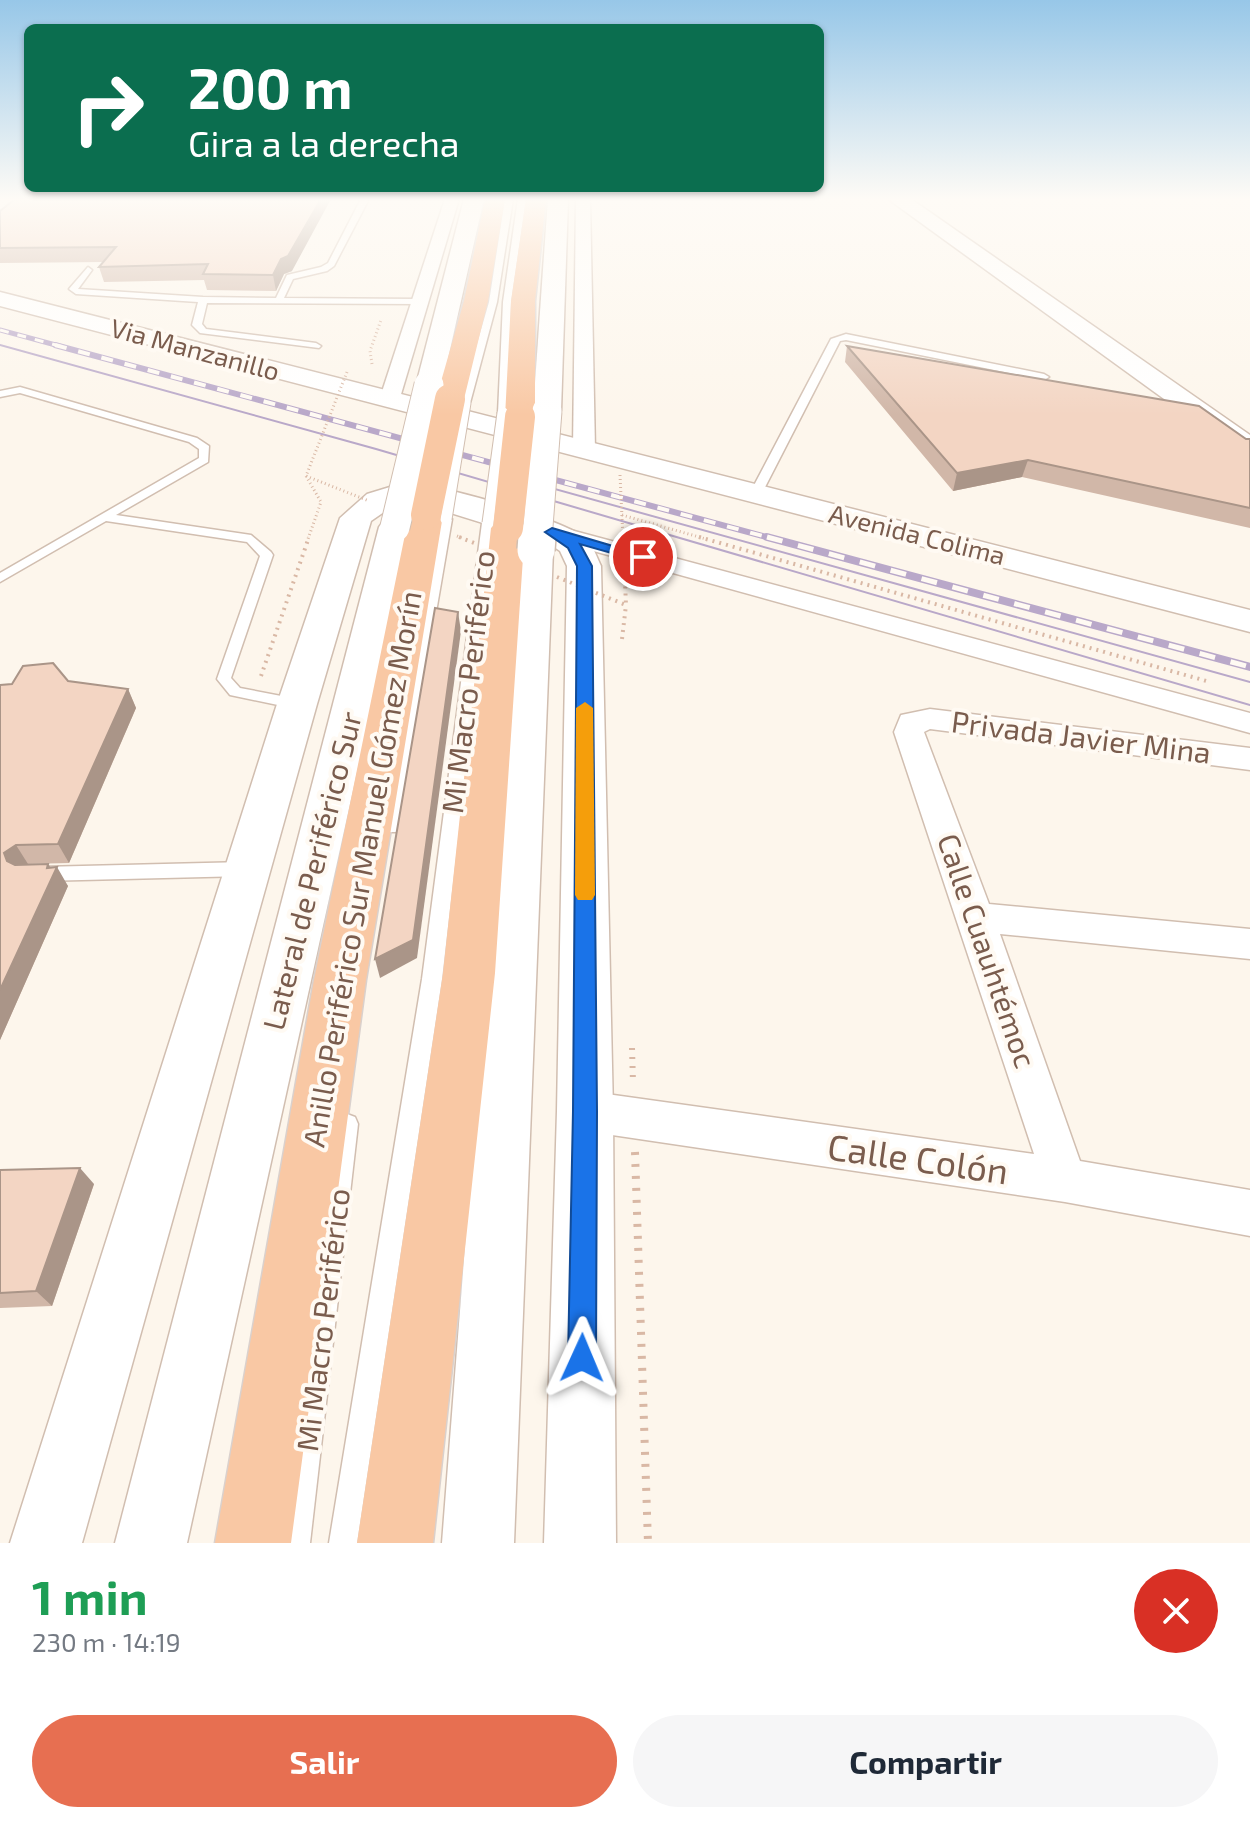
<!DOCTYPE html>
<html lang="es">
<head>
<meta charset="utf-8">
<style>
  body { margin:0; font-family:"Exo 2",sans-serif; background:#f6f6f7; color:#1f2937; height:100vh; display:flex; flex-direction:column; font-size:30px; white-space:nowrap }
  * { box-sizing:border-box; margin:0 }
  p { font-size:26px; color:#747a83 }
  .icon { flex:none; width:44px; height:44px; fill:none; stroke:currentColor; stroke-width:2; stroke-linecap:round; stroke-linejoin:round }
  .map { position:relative; height:1543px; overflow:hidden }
  .sheet { display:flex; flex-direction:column; background:#fff; flex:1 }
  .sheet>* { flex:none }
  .banner { position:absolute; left:24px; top:24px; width:800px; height:168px; border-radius:12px; box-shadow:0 2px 6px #0004; background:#0b6e4f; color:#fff; overflow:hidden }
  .pin { position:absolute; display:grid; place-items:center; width:68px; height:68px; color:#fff; margin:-34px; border:4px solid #fff; border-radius:50%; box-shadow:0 2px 8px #0007 }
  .me { position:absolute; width:88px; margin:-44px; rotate:1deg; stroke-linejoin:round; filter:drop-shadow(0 0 6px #0008) }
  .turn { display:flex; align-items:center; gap:28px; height:168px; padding:0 32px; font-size:36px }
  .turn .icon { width:104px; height:104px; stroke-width:2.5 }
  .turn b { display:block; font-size:56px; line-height:68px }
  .round { display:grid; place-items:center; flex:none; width:84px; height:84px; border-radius:42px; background:#f6f6f7 }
  .headline { display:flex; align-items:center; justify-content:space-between; height:136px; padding:0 32px }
  h1 { font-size:48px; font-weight:700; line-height:60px; color:#1e9e55 }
  .button { display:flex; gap:16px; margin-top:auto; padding:16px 32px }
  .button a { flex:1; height:92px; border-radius:48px; background:#e76f51; color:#fff; font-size:32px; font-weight:700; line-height:92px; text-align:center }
  .button a+a { background:#f6f6f7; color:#1f2937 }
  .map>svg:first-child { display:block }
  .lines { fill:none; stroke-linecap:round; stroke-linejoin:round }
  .service-casing { stroke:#d1beb0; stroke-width:3 }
  .minor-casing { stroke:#d1beb0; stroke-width:3 }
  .tertiary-casing { stroke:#d1beb0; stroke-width:3 }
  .trunk-casing { stroke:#dad1cd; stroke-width:3 }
  .path-far3 { stroke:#d9b8a5; stroke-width:3; stroke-dasharray:1 3; stroke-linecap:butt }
  .path-far2 { stroke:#d9b8a5; stroke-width:4; stroke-dasharray:2 5; stroke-linecap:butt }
  .path-far1 { stroke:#d9b8a5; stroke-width:6; stroke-dasharray:2 7; stroke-linecap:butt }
  .path { stroke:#d9b8a5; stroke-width:8; stroke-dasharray:3 9; stroke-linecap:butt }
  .service { fill:#fff; fill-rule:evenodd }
  .minor { fill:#fff; fill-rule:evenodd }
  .tertiary { fill:#fff; fill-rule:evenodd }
  .trunk { fill:#f9c8a4; fill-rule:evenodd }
  .tram { stroke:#b9a8c9; stroke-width:2 }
  .rail-far2-casing { stroke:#b9a8c9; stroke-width:5 }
  .rail-far1-casing { stroke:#b9a8c9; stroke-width:6 }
  .rail-casing { stroke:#b9a8c9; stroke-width:8 }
  .rail-far2 { stroke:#fffaf3; stroke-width:3; stroke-dasharray:9; stroke-linecap:butt }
  .rail-far1 { stroke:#fffaf3; stroke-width:4; stroke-dasharray:12; stroke-linecap:butt }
  .rail { stroke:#fffaf3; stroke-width:5; stroke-dasharray:16; stroke-linecap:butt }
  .service-bridge-casing { stroke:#d1beb0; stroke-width:13; stroke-linecap:butt }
  .tertiary-bridge-far1-casing { stroke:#d1beb0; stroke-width:31; stroke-linecap:butt }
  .tertiary-bridge-casing { stroke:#d1beb0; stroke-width:40; stroke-linecap:butt }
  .trunk-bridge-casing { stroke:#dad1cd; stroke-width:32; stroke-linecap:butt }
  .path-bridge-far1 { stroke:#d9b8a5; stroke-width:3; stroke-dasharray:1 3; stroke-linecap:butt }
  .path-bridge { stroke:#d9b8a5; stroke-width:4; stroke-dasharray:2 5; stroke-linecap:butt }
  .service-bridge { stroke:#fff; stroke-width:11 }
  .tertiary-bridge-far1 { stroke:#fff; stroke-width:29 }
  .tertiary-bridge { stroke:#fff; stroke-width:37 }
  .trunk-bridge { stroke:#f9c8a4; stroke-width:30 }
  .wall { fill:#d1b7a8 }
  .shaded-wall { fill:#aa9588 }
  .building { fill:#f3d5c3; stroke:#aa9588; stroke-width:2 }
  .route { fill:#1a73e8; stroke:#114b97; stroke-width:2 }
  .slow { fill:#f59e0b }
  .labels { text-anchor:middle; stroke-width:8; stroke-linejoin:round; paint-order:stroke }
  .far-street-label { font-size:26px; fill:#7a5c4d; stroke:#fffaf3 }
  .street-label { font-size:30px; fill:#7a5c4d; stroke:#fffaf3 }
  .near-street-label { font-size:36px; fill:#7a5c4d; stroke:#fffaf3 }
</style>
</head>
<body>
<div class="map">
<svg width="1250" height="1543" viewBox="0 0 1250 1543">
  <rect width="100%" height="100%" fill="#fdf6ec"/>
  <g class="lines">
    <g class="service-casing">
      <g id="service">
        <path d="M361 199H369L334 266 327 271 293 279 284 298 418 299 421 300V304L207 303 202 324 206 329 316 343 321 346 319 348 200 333 192 325 198 302 76 294 69 289 88 267 92 270 78 289 203 297 276 298 287 275 321 267 328 263Z"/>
        <path d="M505 199H513L497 302 470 403 465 406 460 403 489 302Z"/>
        <path d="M518 199H526L511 302 508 413 503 416 498 413 503 302Z"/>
        <path d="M846 334 1044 374 1049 377 1044 380 846 340 840 341 762 493 756 497 752 495 750 493 831 339Z"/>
        <path d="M20 387 197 438 209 446 208 462 116 515 251 535 271 552 273 555 231 678 240 688 302 700 304 704 302 708 297 709 230 695 217 679 260 556 247 542 106 521 0 582V573L199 458V449L189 442 20 393 0 397V391Z"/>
        <path d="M446 515 452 519 399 828 397 832H385L383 828 440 519Z"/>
        <path d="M488 519 494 523 442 979 357 1543H329L422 979 482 523Z"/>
        <path d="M246 862 252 864 255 869 252 874 246 876 41 881 35 879 32 874 35 869 41 867Z"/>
        <path d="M347 1114 355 1117 358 1124 310 1543H282L336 1124 339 1117Z"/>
      </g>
    </g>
    <g class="minor-casing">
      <g id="minor">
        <path d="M445 199H459L399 401 396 405H382L379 401Z"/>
        <path d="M576 199H590L595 450 584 457 573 450Z"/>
        <path d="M552 525 1250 713V733L543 537 540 532 543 527Z"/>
        <path d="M930 709 1250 748V770L930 729 924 732 989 904 1250 929V959L1000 934 1080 1161 1250 1190V1236L1065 1202 585 1131 570 1125 564 1111 570 1097 585 1091 1034 1154 894 732 901 715Z"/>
      </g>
    </g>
    <g class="tertiary-casing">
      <g id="tertiary">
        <path d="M464 199H484L442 385 438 391H420L416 385Z"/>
        <path d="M548 199H568L561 411 557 417 547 419 537 417 533 411Z"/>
        <path d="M888 199H911L1250 435V457L1240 454Z"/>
        <path d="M0 292 1250 610V632L0 306Z"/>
        <path d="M403 483C430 481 567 520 586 539 593 545 597 558 601 566L613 1111 616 1543H544L557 1111 567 566 560 551 548 543 553 550 514 1543H442L519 550 524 543 536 540 547 543 412 501 397 503 371 521 317 704 82 1543H10L277 704 340 518 367 494Z"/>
        <path d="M395 517 406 520 411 527 187 1543H115L379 527 384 520Z"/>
      </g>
    </g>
    <g class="trunk-casing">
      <g id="trunk">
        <path d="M485 199H505L488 301 464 399 460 405 450 408 440 405 436 399 464 301Z"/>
        <path d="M526 199H546L535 301V417L530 423 520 426 510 423 505 417 511 301Z"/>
        <path d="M426 505 438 508 443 515 366 980 291 1543H215L314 980 409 515 414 508Z"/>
        <path d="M508 518 520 521 525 528 495 973 433 1543H357L443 973 491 528 496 521Z"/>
      </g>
    </g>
    <g class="path-far3">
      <path d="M372 364 370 351 381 320"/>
      <path d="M306 476 321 502 308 539"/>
      <path d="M622 515 706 539"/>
    </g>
    <g class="path-far2">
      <path d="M699 537 1210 682"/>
      <path d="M622 639 626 605"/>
      <path d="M261 676 309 537"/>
    </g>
    <path class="path-far1" d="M632 1048 633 1082"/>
    <path class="path" d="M635 1152 648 1543"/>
    <use href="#service" class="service"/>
    <use href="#minor" class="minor"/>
    <use href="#tertiary" class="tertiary"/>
    <use href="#trunk" class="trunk"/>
    <g class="tram">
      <path d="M0 345 376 449 1250 705"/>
      <path d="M490 471 1250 682"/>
    </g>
    <g class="rail-far2-casing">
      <path id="rail-far2" d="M0 330 63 347"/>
    </g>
    <g class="rail-far1-casing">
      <path id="rail-far1" d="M55 345 774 539"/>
    </g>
    <g class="rail-casing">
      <path id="rail" d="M767 537 1250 667"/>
    </g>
    <use href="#rail-far2" class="rail-far2"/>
    <use href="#rail-far1" class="rail-far1"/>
    <use href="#rail" class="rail"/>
    <g class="service-bridge-casing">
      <g id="service-bridge">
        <path d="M446 519 465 403"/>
        <path d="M488 523 503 413"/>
      </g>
    </g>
    <g class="tertiary-bridge-far1-casing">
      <g id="tertiary-bridge-far1">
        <path d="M395 527 429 385"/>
        <path d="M537 539 547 411"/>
      </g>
    </g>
    <g class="tertiary-bridge-casing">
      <path id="tertiary-bridge" d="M536 550 537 537"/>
    </g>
    <g class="trunk-bridge-casing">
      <g id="trunk-bridge">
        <path d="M426 515 450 399"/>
        <path d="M508 528 520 417"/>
      </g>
    </g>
    <g class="path-bridge-far1">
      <path d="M347 372 306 476 369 501"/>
      <path d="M620 475 623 539"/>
      <path d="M457 536 464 539"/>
    </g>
    <g class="path-bridge">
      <path d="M459 537 477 544"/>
      <path d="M557 577 626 605 623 537"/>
    </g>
    <use href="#service-bridge" class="service-bridge"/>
    <use href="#tertiary-bridge-far1" class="tertiary-bridge-far1"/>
    <use href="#tertiary-bridge" class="tertiary-bridge"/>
    <use href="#trunk-bridge" class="trunk-bridge"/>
  </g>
  <g class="wall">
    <path d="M0 211 292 271 284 274 276 291 207 290 204 280 104 282 99 267 104 262 0 263Z"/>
    <path d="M847 346 1250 439V528L1022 477 953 491 845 362Z"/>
    <path d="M68 681 128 689 136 708 69 863 28 864H48L68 886 0 1040V685Z"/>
    <path d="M0 1170 94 1184 52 1306 0 1308Z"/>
  </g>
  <g class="shaded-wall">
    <path d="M321 199H331L292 271 284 274 276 291 273 275 281 259Z"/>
    <path d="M1028 460 1022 477 953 491 957 473Z"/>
    <path d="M458 612 461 631 417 958 380 978 375 959Z"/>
    <path d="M128 689 136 708 69 863 58 844Z"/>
    <path d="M16 845 28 864 16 872 7 861 4 853Z"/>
    <path d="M48 864 54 873 57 867 68 886 0 1040V990Z"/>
    <path d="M80 1168 94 1184 52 1306 36 1291Z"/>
  </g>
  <g class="building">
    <path d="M15 199H321L288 256 281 259 273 275 203 274 208 264 99 267 116 247 0 248V211Z"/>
    <path d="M847 346 1199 406 1246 439H1250V508L1028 460 957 473Z"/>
    <path d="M435 608 458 612 413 940 375 959Z"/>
    <path d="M53 663 68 681 128 689 58 844 16 845 4 853 7 861 15 865 48 864 47 868 57 867 0 990V685L12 684 23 666Z"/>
    <path d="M80 1168 36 1291 0 1293V1170Z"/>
  </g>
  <linearGradient id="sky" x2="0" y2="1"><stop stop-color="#97c7e8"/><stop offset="0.48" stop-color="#fefbf6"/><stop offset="1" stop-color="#fefbf6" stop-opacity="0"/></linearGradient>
  <rect width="1250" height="415" fill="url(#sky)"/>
  <path class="route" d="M552 528 650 557 643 562 580 544 592 566 597 1111 596 1358 592 1368 582 1372 572 1368 568 1358 573 1111 577 566 568 548 545 532Z"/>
  <path class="slow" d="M585 702 593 708 595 895 592 900H578L575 895 576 708Z"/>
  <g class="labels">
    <g class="far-street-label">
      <text transform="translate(195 350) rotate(15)" y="9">Via Manzanillo</text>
      <text transform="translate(917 535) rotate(14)" y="9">Avenida Colima</text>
    </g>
    <g class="street-label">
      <text transform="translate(469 682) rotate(-83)" y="10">Mi Macro Periférico</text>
      <text transform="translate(1081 738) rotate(7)" y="10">Privada Javier Mina</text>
      <text transform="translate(363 869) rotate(-80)" y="10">Anillo Periférico Sur Manuel Gómez Morín</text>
      <text transform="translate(313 871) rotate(-76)" y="10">Lateral de Periférico Sur</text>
      <text transform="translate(986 951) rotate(71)" y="10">Calle Cuauhtémoc</text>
      <text transform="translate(324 1320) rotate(-83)" y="10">Mi Macro Periférico</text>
    </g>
    <g class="near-street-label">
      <text transform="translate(918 1159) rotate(8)" y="13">Calle Colón</text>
    </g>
  </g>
</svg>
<div class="pin" style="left:643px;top:557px;background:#d93025"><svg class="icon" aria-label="arrive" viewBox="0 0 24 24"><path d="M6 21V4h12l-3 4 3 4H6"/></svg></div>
<svg class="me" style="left:582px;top:1358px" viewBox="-20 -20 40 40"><path d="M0-17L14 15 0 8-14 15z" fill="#1a73e8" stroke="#fff" stroke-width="4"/></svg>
<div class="banner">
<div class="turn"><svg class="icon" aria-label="right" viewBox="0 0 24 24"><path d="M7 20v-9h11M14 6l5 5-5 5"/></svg><div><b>200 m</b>Gira a la derecha</div></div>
</div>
</div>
<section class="sheet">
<div class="headline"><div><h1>1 min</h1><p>230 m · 14:19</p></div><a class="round" style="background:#d93025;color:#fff"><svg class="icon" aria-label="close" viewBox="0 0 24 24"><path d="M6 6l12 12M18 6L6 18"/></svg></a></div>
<div class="button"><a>Salir</a><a>Compartir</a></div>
</section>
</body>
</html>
